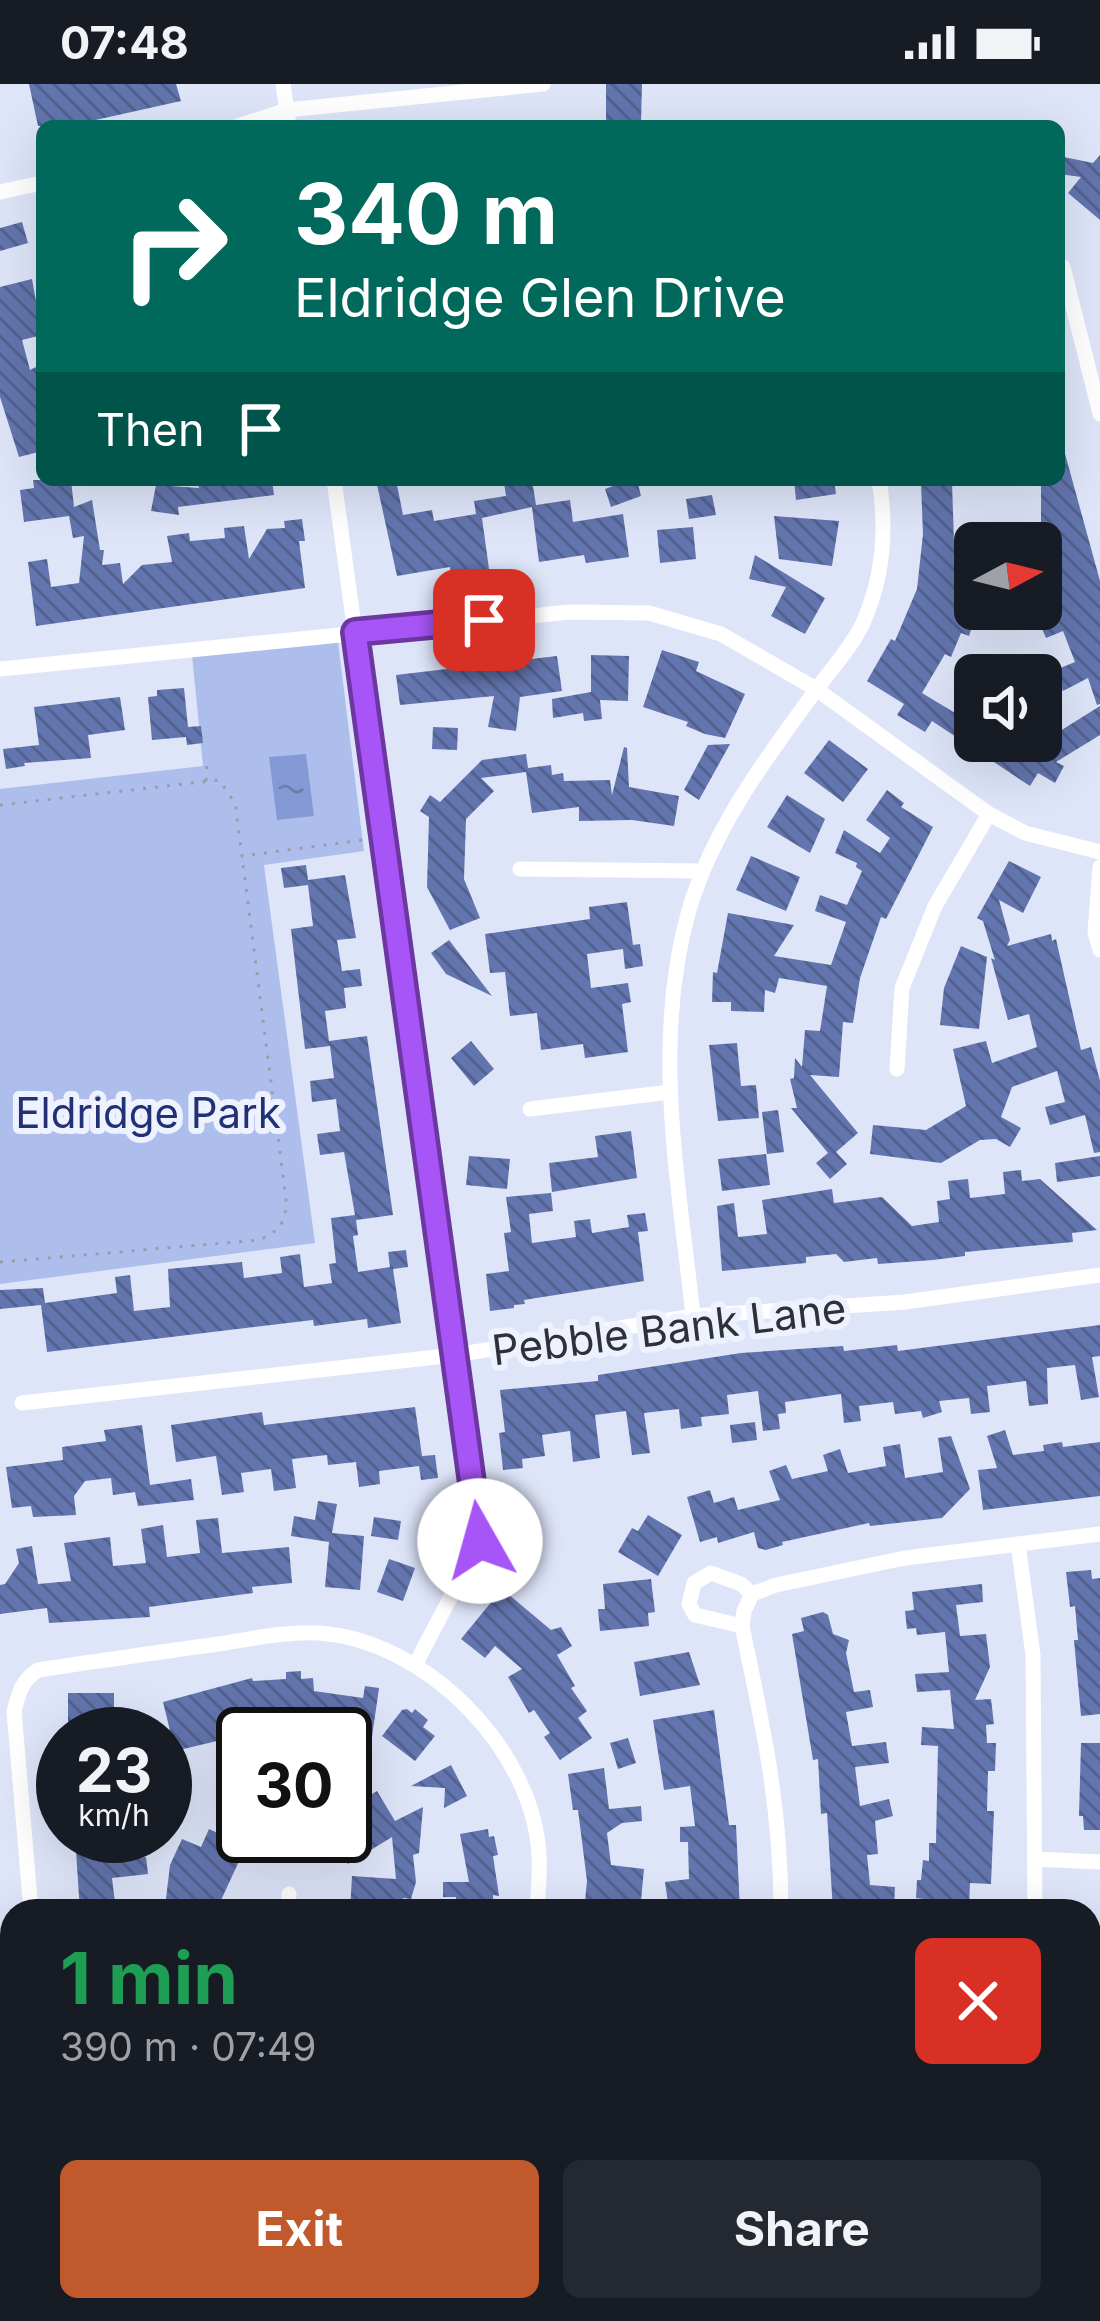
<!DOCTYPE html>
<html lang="en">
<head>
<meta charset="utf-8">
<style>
  body { margin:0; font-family:Inter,sans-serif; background:#242831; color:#f1f3f6; height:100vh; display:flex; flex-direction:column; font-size:45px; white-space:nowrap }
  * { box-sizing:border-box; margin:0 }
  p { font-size:39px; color:#9ea1a6 }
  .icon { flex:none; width:66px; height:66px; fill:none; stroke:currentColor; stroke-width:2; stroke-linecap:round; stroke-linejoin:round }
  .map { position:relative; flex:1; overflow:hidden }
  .drawer { position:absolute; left:0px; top:1815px; width:1101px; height:423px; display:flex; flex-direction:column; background:#171b24; border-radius:36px 36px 0 0; box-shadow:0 12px 48px #0002 }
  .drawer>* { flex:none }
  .top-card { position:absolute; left:36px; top:36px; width:1029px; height:366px; border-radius:18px; box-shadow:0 12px 48px #0002; background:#00695c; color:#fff; overflow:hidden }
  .needle { width:78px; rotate:83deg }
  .fabs { position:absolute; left:954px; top:438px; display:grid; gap:24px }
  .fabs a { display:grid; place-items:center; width:108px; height:108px; border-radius:18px; background:#171b24; box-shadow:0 12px 48px #0002; font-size:60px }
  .speed { position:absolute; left:36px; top:1623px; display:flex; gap:24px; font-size:60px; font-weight:700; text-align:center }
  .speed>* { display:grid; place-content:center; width:156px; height:156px; border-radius:50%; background:#171b24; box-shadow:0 12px 48px #0002; line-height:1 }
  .speed small { font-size:30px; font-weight:400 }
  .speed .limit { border:6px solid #111; border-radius:18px; background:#fff; color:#111 }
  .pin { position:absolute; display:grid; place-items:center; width:102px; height:102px; color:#fff; margin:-51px; border-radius:24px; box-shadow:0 6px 18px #0006 }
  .me { position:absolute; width:132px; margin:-66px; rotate:353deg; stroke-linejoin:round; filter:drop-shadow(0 0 9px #0008) }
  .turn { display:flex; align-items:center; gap:42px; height:252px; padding:0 60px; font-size:54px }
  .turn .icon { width:156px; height:156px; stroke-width:2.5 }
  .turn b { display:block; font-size:84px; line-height:102px }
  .then { display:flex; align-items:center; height:114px; padding:0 60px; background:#0003; gap:24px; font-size:45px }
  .round { display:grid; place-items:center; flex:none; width:126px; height:126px; border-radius:18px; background:#242831 }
  .summary { display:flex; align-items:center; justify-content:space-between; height:204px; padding:0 60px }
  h1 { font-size:72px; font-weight:700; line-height:90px; color:#1e9e55 }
  .button { display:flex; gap:24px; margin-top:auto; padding:24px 60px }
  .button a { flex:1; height:138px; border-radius:18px; background:#c05a2c; color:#fff; font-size:48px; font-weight:700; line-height:138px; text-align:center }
  .button a+a { background:#242831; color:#f1f3f6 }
  .status { display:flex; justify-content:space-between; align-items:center; height:84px; padding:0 60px; background:#171b24; direction:ltr }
  .status svg { height:33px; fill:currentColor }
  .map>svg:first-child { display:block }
  .park { fill:#aebeec }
  .water { fill:url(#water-ripples) }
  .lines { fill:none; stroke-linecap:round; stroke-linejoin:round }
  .stream { stroke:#8599d4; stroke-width:6 }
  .building { fill:url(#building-back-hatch) }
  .path { stroke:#989dac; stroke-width:3; stroke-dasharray:3 9; stroke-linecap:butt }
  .minor { stroke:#fff; stroke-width:15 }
  .route-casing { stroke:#6d37a1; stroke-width:30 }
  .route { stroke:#a855f7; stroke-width:21 }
  .labels { text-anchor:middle; stroke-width:12; stroke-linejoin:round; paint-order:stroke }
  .park-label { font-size:42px; fill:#223076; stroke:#eef2fe }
  .street-label { font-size:42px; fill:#2e3138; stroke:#eef2fe }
</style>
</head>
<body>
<div class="status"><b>07:48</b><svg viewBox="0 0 49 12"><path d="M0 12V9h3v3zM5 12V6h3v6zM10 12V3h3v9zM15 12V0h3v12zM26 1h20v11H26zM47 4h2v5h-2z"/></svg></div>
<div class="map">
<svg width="1100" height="2237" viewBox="0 0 1100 2237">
  <defs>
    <pattern id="water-ripples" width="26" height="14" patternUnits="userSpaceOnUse" patternTransform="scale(3)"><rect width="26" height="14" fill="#8599d4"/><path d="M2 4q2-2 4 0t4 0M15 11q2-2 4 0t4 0" fill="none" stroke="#6d7dad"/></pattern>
    <pattern id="building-back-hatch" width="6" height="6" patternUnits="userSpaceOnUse" patternTransform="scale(3)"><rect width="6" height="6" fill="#6375ae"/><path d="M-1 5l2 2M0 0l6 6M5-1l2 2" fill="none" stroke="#52618f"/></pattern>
  </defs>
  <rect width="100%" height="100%" fill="#dee5f9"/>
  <path class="park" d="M337 550 364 767 264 781 315 1159 0 1200V705L203 682 192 571Z"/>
  <path class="water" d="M306 670 314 732 277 736 269 673Z"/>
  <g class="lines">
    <g class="stream">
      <path d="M1089 2150H1100"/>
      <path d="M591 2237 663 2226"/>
    </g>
  </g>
  <g class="building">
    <path d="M29 0H176L181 17 82 39V42H38Z"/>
    <path d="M606 0H642L641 39H606Z"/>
    <path d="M1100 71V136L1068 109 1081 93 1059 90V72L1093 79Z"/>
    <path d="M22 138 28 159 0 167V144Z"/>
    <path d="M32 195 42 251 22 256 30 286 38 282 42 290V367L19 373 0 313V203Z"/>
    <path d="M1059 366H1064L1100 497V620L1097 621 1088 594 1063 607 1053 587 1075 578 1063 547 1046 554 1037 533 1049 528 1041 501V396H1059Z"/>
    <path d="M33 396H71L74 423 92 416 100 466H104L102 481 120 479 123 500 142 481 172 478 167 452 189 449 190 457 225 454 224 444 244 442 249 475 267 445 285 444 284 437 302 435 305 457H299L305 504 36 542 28 478 47 475 51 503 79 499 84 452 73 454 69 432 24 438 20 406 34 404Z"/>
    <path d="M197 396H272L274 411 178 423 179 431 151 427 156 401 199 404Z"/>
    <path d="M376 396H396L403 431 432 426 434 437 476 430 474 417 506 412 504 399 532 396 536 421 570 416 573 438 623 430 629 473 586 479 584 471 539 478 532 423 482 434 489 485 451 490 450 483 397 492Z"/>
    <path d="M629 396H637L641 412 611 423 605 405Z"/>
    <path d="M794 396H834L836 410 796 416Z"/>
    <path d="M952 398 954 458 975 460V533L969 552 961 549 951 573 945 570 922 609 960 632 975 608V657H1041V646L1052 652 1100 622V651L1056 678 1064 682 1055 699 1038 689 1030 702 932 637 925 648 897 631 904 620 867 597 891 555 895 557 917 505 923 450 921 400Z"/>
    <path d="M712 411 716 431 689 435 686 415Z"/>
    <path d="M774 432 839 437 832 482 779 475Z"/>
    <path d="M693 443 696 475 660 479 657 446Z"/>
    <path d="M755 471 825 514 805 550 771 532 786 503 749 495Z"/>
    <path d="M662 566 699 578 696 587 745 610 725 654 705 650 686 642 688 638 643 623Z"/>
    <path d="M591 571 629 572 628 617 600 616 602 635 584 637 583 629 553 634 552 615 591 608Z"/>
    <path d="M557 572 562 607 520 613 516 647 488 643 494 612 400 621 396 591Z"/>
    <path d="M184 604 188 643 201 642 203 659 187 661 186 653 152 656 148 613 157 612V606Z"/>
    <path d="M120 613 125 646 88 651 91 674 24 679 25 682 6 685 3 665 39 661 34 623Z"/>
    <path d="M433 643 458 644 457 666 432 665Z"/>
    <path d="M829 656 868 685 843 718 804 689Z"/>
    <path d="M730 660 699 716 684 706 708 661Z"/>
    <path d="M624 663 627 664 629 703 679 712 674 742 632 736 579 737V723L532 729 526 688 481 694 494 707 466 735 464 795 480 834 450 846 427 803 429 733 420 727 430 711 440 718 482 676 526 670 528 684 551 681 552 691 563 689 564 697 610 696 612 711Z"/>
    <path d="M887 706 904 719 901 723 933 743 886 835 881 833 860 894 853 939 843 938 839 993 810 991 858 1049 836 1068 847 1080 830 1095 816 1079 828 1069 791 1024H797L790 995 794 994 795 974 802 983 805 946 820 947 827 902 779 894 775 909 765 906 764 928 731 927V918H712L713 888 717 889 728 829 794 841 774 872 831 881 846 838 815 827 820 811 847 821 862 787 856 783 857 779 835 769 844 746 880 769 890 754 866 736Z"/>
    <path d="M787 711 825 735 810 769 767 743Z"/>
    <path d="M751 772 800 793 786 827 736 806Z"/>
    <path d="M1009 777 1041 793 1023 829 999 816 1010 856 1007 862 1051 850 1052 857 1056 855 1081 966 1091 963 1100 997V1068L1094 1069 1085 1031 1050 1041 1045 1023 1065 1018 1057 987 1012 1003 1001 1033 1021 1044 1010 1063 996 1055 980 1056 941 1079 870 1070 873 1041 926 1046 966 1022 953 965 986 957 992 979 1037 963 1029 930 1008 936 991 874 995 876 993 870 983 837 977 834Z"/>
    <path d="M306 781 308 796 345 791 356 854 337 856 342 887 360 885 362 902 344 904 346 924 325 927 329 957 367 952 393 1131 356 1136 358 1151 353 1152 358 1188 390 1183 388 1168 406 1166 408 1183 393 1185 401 1239 368 1244 367 1235 314 1242 313 1236 47 1268 41 1221 0 1225V1206L43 1204 45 1219 117 1209 115 1193 130 1191 134 1227 170 1223 168 1185 242 1178 244 1194 282 1189 280 1173 300 1170 304 1203 332 1199 329 1180 336 1179 331 1134 355 1131 344 1068 320 1071 317 1050 340 1047 336 1015 312 1018 310 997 334 994 330 962 305 965 291 845 313 842 308 801 284 804 281 784Z"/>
    <path d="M627 818 633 861 640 860 643 882 625 885 623 865 587 870 591 904 628 899 631 918 622 920 628 968 585 974 583 960 541 966 537 929 510 932 505 888 490 889 485 850 590 835 589 823Z"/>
    <path d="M449 856 492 912 446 890 431 869Z"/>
    <path d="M961 862 987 873 979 945 940 941 944 904Z"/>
    <path d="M471 957 494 985 474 1002 451 974Z"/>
    <path d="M737 959 741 1002 756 1001 759 1034 718 1037 709 961Z"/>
    <path d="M778 1026 784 1068 767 1070 762 1028Z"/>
    <path d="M631 1047 637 1094 552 1108 549 1079 598 1073 595 1052Z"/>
    <path d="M766 1070 770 1101 722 1107 718 1075Z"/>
    <path d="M469 1072 510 1075 507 1105 466 1101Z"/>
    <path d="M1100 1072V1092L1057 1098 1055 1079Z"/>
    <path d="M1021 1086 1022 1097 1040 1095 1097 1146 1072 1149 1073 1158 965 1168V1172L933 1176 878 1180 877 1174 844 1178 836 1170 806 1173V1179L722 1187 717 1122 734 1119 738 1153 767 1150 762 1116 832 1105 834 1119 882 1113 912 1142 939 1138 937 1117 950 1115 948 1097 968 1095 970 1114 1005 1110 1003 1088Z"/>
    <path d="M551 1109 553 1127 529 1130 532 1159 576 1153 574 1137 590 1135 592 1149 629 1143 627 1131 645 1129 648 1147 638 1148 644 1197 524 1216 525 1220 514 1221V1224L490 1227 486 1190 509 1187 504 1149 511 1148 506 1113Z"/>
    <path d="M1100 1241V1272L1092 1273 1099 1313 1081 1316 1075 1281 1047 1284 1048 1320 1029 1322 1026 1297 987 1302 990 1328 971 1330 969 1314 939 1317 942 1328 923 1334 921 1327 895 1330 893 1318 859 1322 861 1337 844 1339 841 1310 785 1318 786 1329 778 1330 780 1345 763 1347 758 1307 727 1311 729 1330 701 1333 702 1342 681 1345 679 1325 644 1329 650 1369 632 1371 626 1327 595 1331 600 1374 573 1378 570 1347 542 1351 545 1372 522 1375 523 1384 503 1386 499 1349 505 1348 500 1306 598 1297V1291L741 1269 843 1262 844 1267 897 1261 898 1267Z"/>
    <path d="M415 1323 422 1372 435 1371 438 1394 421 1396 419 1382 379 1387 380 1400 359 1403 356 1378 328 1381 327 1371 292 1375 296 1404 274 1407 271 1385 241 1389 244 1408 222 1411 216 1372 176 1378 171 1341 262 1328 264 1341Z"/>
    <path d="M755 1338 757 1356 732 1359 730 1341Z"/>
    <path d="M142 1341 150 1401 191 1395 194 1416 138 1422 135 1408 113 1411 111 1394 85 1397 74 1412 76 1431 33 1433 31 1422 12 1424 6 1383 63 1376 62 1363 106 1357 104 1346Z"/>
    <path d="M1005 1346 1013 1371 1044 1367 1043 1361 1062 1358 1063 1363 1100 1358V1412L983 1426 978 1386 997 1384 987 1352Z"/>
    <path d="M951 1352 970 1405 942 1434 870 1442 869 1439 782 1458 783 1461 766 1466 758 1464 754 1448 718 1459 717 1453 700 1458 687 1413 710 1406 714 1419 734 1413 738 1426 780 1416 769 1387 786 1381 792 1395 828 1387 823 1371 840 1365 848 1389 886 1382 883 1363 900 1360 905 1394 943 1388 938 1354Z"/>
    <path d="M318 1417 337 1420 332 1449 364 1452 360 1506 325 1503 329 1458 291 1452 294 1432 315 1436Z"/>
    <path d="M648 1431 682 1451 658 1492 618 1468 632 1444 638 1447Z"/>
    <path d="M374 1433 401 1437 398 1456 371 1452Z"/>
    <path d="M218 1434 222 1469 289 1463 292 1499 252 1503 253 1509 149 1523 150 1533 49 1539 47 1524 0 1530V1501L5 1500 19 1479 16 1465 32 1462 38 1500 71 1497 64 1459 110 1453 113 1482 146 1479 141 1445 163 1441 167 1473 200 1469 196 1436Z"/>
    <path d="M389 1475 415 1484 403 1517 377 1508Z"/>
    <path d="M1091 1486 1092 1495 1100 1494V1630L1081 1632 1074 1556H1078L1075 1522 1070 1523 1066 1488Z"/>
    <path d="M651 1495 655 1528 648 1529 649 1542 600 1547 598 1525H605L603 1500Z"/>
    <path d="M982 1500 983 1518 956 1521 960 1552 986 1550 990 1583 975 1616 991 1615 994 1640 986 1641 987 1659H996L995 1687H988L987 1727H994L991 1800 970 1799 969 1823 924 1820V1815L916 1814 917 1796H921L923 1776 929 1777V1759H936L938 1662 921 1661 922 1643 954 1645 950 1606 917 1608 915 1590 949 1588 945 1548 917 1551 916 1544 907 1545 905 1527 914 1526 912 1508Z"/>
    <path d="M502 1505 551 1546 561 1543 572 1562 557 1571 575 1602 571 1604 587 1627 578 1634 592 1654 560 1676 544 1653 550 1649 534 1626 529 1629 508 1593 522 1585 495 1562 485 1574 461 1555Z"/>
    <path d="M823 1528 828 1531 833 1550 849 1556 846 1569 854 1608 870 1606 873 1623 846 1628 852 1662 886 1658 889 1679 855 1683 860 1722 889 1715 893 1732 875 1737 878 1770 867 1771 870 1801 895 1803 894 1822 863 1819V1827H833L827 1729 821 1730 818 1675 813 1676 792 1550 804 1547 801 1534Z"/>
    <path d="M689 1568 700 1601 640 1612 634 1578Z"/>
    <path d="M301 1587V1595L313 1594 314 1607 363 1614 365 1602 379 1604 372 1653 325 1646 328 1631 292 1633V1641L271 1642V1637L236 1646 240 1665 221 1670 217 1657 175 1667 163 1618 252 1594 253 1597 286 1595V1588Z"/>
    <path d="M68 1609H114V1636H135L136 1650H68Z"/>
    <path d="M407 1625 412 1629 415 1625 428 1636 423 1643 435 1652 415 1677 382 1652 402 1626Z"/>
    <path d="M714 1626 729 1741H736L740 1827H689V1816L668 1819 665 1798 689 1795 688 1758H680V1743L695 1742 690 1702 664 1706 653 1636Z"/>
    <path d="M628 1654 636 1679 618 1685 610 1659Z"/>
    <path d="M1081 1659H1100V1746H1084L1083 1732H1079Z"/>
    <path d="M451 1681 467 1712 444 1724 445 1704 411 1702Z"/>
    <path d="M604 1684 609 1725 641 1722 642 1737 622 1739 607 1749 611 1781 644 1785 640 1827H584L587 1797 578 1726H573L568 1690Z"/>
    <path d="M377 1707 395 1737 423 1723 419 1769 413 1771 416 1798 411 1815 403 1814 401 1827H350L352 1792 396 1795 392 1753 348 1780 331 1752H345V1726Z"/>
    <path d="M209 1745 246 1762 216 1827 165 1823 170 1781 182 1755 201 1763Z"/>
    <path d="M488 1745 489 1753 494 1752 498 1771 493 1772 499 1812 493 1811V1827H455L456 1813H443V1798H469L460 1750Z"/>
    <path d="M75 1752H113L116 1777 146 1773 148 1790 112 1794 116 1827H80Z"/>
  </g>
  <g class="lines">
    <g class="path">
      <path d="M206 697 207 678"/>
      <path d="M0 721 219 696 235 719 242 772 363 756"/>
      <path d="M0 1178 260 1156 280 1144 287 1123 242 772"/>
      <path d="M0 2224 45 2237"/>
      <path d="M1024 2226 1076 2230"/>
      <path d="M159 2237 202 2226"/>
      <path d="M924 2237 948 2226"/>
    </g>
    <g class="minor">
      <path d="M283 0 289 42"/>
      <path d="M238 42 287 26 543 0"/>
      <path d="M0 108 42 99"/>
      <path d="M1063 183 1100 330"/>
      <path d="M334 396 480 1457 415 1581"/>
      <path d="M0 585 570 528 649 529 721 550 816 605 989 730 1025 749 1100 768"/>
      <path d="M1100 783 1095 848 1100 866"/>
      <path d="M520 785 702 787"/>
      <path d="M897 985 902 904 935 822 989 730"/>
      <path d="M530 1025 670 1008"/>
      <path d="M693 1232C679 1098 651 959 689 826 713 744 767 673 816 606 832 584 851 564 863 539 883 494 887 444 879 396"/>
      <path d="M22 1319 455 1271 693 1232 905 1218 1100 1191"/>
      <path d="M1018 1460 1033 1571 1035 1827"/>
      <path d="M742 1542 695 1531 689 1520 694 1499 711 1489 741 1500 752 1510"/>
      <path d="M1035 1775 1100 1778"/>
      <path d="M31 1827 14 1627C19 1609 21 1597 38 1586 98 1577 158 1568 219 1560 251 1555 286 1547 319 1549 425 1556 534 1665 539 1772 540 1790 538 1809 537 1827"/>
      <path d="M288 1827 289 1810"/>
      <path d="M781 1827C781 1723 763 1642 742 1542L744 1527 752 1510 776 1501 905 1474 1100 1450"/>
      <path d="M1089 2049 1100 2047"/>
      <path d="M0 2093 12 2094"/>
      <path d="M1089 2209 1099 2237"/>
    </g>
  </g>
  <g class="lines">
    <g class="route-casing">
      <path id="route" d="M480 1457 355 548 484 536"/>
    </g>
    <use href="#route" class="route"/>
  </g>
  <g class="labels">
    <g class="park-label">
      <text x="148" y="1044">Eldridge Park</text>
    </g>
    <g class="street-label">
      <text transform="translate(669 1245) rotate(-7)" y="15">Pebble Bank Lane</text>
    </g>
  </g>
</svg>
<div class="fabs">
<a><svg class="needle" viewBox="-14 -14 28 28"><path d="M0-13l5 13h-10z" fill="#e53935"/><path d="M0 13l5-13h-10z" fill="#9ea1a6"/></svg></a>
<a><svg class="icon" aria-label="sound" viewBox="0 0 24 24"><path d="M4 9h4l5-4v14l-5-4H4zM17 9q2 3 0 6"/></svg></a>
</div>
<div class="speed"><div>23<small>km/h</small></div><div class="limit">30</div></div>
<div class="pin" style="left:484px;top:536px;background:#d93025"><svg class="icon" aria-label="arrive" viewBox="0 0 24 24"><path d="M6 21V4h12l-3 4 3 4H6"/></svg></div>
<svg class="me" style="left:480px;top:1457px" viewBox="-20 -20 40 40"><circle r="19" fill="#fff"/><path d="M0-13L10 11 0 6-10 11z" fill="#a855f7"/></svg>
<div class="top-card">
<div class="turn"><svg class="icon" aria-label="right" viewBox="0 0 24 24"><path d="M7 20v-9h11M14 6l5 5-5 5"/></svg><div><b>340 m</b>Eldridge Glen Drive</div></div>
<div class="then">Then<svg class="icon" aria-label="arrive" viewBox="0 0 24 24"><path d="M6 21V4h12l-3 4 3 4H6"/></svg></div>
</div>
<section class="drawer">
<div class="summary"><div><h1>1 min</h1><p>390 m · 07:49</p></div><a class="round" style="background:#d93025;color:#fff"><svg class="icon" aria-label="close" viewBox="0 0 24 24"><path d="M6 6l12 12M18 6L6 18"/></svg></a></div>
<div class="button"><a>Exit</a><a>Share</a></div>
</section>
</div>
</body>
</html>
